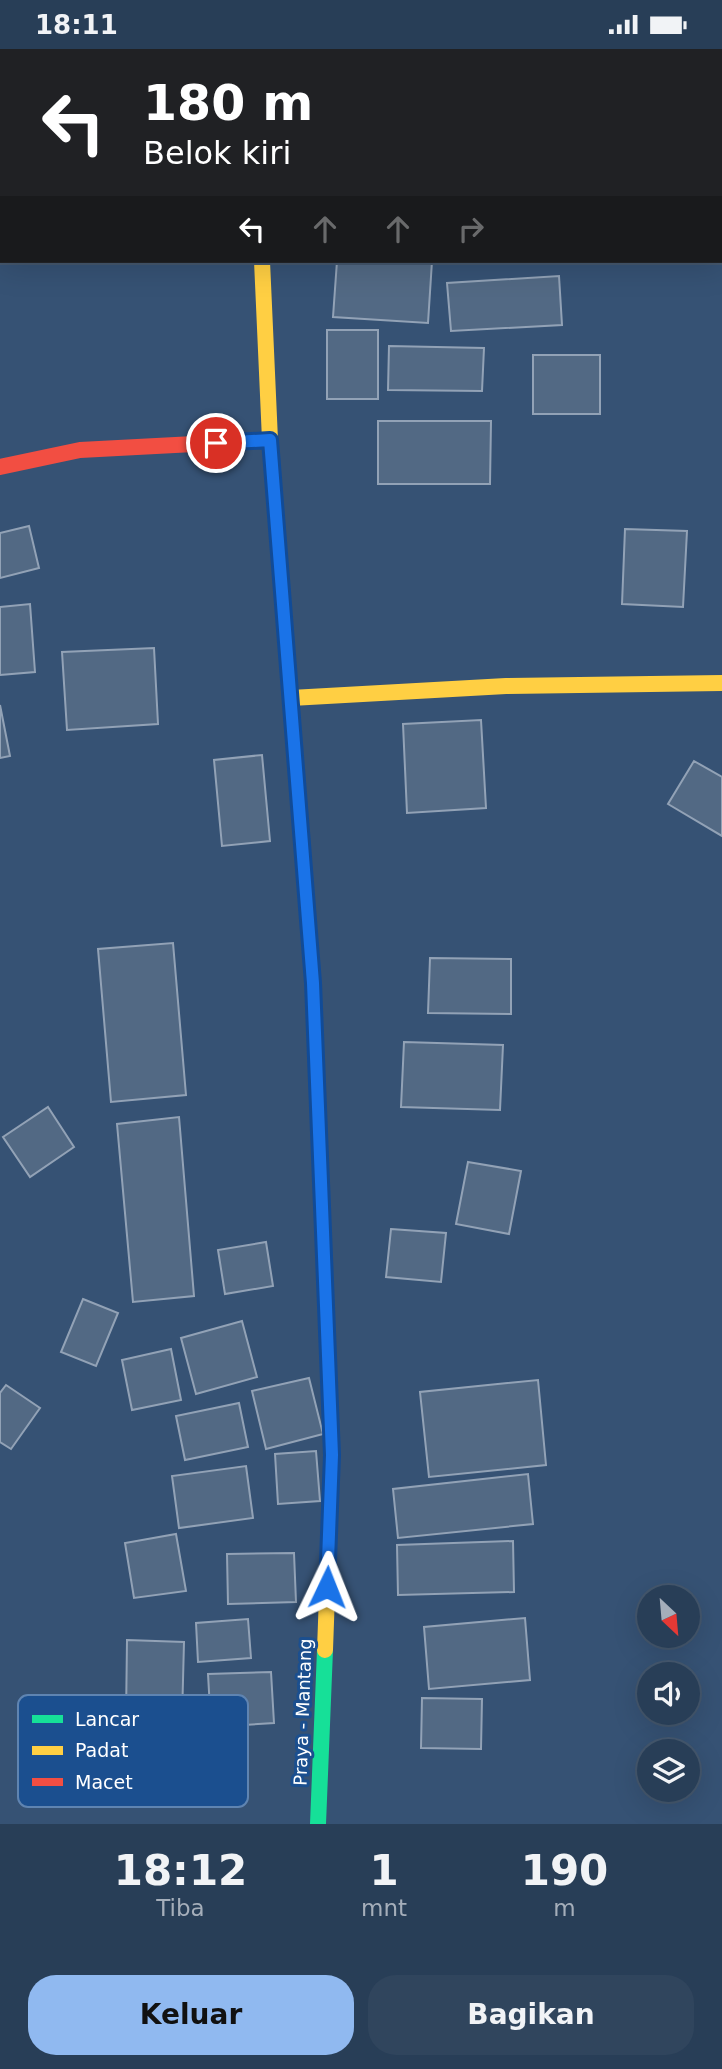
<!DOCTYPE html>
<html lang="id">
<head>
<meta charset="utf-8">
<style>
  body { margin:0; font-family:"DejaVu Sans",sans-serif; background:#30455d; color:#f1f3f6; height:100vh; display:flex; flex-direction:column; font-size:26px; white-space:nowrap }
  * { box-sizing:border-box; margin:0 }
  p { font-size:23px; color:#a5aeba }
  .icon { flex:none; width:38px; height:38px; fill:none; stroke:currentColor; stroke-width:2; stroke-linecap:round; stroke-linejoin:round }
  .map { position:relative; height:1775px; overflow:hidden }
  .side { display:flex; flex-direction:column; background:#283e57; flex:1 }
  .side>* { flex:none }
  .hud { position:absolute; left:0px; top:0px; width:723px; height:214px; box-shadow:0 7px 28px #0002,0 0 0 2px #44576d; background:#202124; color:#fff; overflow:hidden }
  .needle { width:46px; rotate:154deg }
  .tools { position:absolute; left:637px; top:1536px; display:grid; gap:14px }
  .tools a { display:grid; place-items:center; width:63px; height:63px; border-radius:50%; background:#283e57; box-shadow:0 7px 28px #0002,0 0 0 2px #44576d; font-size:35px }
  .pin { position:absolute; display:grid; place-items:center; width:60px; height:60px; color:#fff; margin:-30px; border:4px solid #fff; border-radius:50%; box-shadow:0 2px 7px #0007 }
  .me { position:absolute; width:77px; margin:-38px; rotate:2deg; stroke-linejoin:round; filter:drop-shadow(0 0 5px #0008) }
  .turn { display:flex; align-items:center; gap:24px; height:147px; padding:0 28px; font-size:32px }
  .turn .icon { width:91px; height:91px; stroke-width:2.5 }
  .turn b { display:block; font-size:49px; line-height:60px }
  .lanes { display:flex; align-items:center; height:66px; padding:0 28px; background:#0003; justify-content:center; gap:35px; direction:ltr }
  .lanes .off { opacity:.35 }
  .eta { display:flex; justify-content:space-evenly; align-items:center; height:119px; text-align:center }
  .eta b { font-size:42px; font-weight:700; line-height:49px }
  .button { display:flex; gap:14px; margin-top:auto; padding:14px 28px }
  .button a { flex:1; height:80px; border-radius:28px; background:#90b9f0; color:#111; font-size:28px; font-weight:700; line-height:80px; text-align:center }
  .button a+a { background:#30455d; color:#f1f3f6 }
  .status { display:flex; justify-content:space-between; align-items:center; height:49px; padding:0 35px; background:#283e57; direction:ltr }
  .status svg { height:19px; fill:currentColor }
  .map>svg:first-child { display:block }
  .building { fill:#526984; stroke:#92a2b6; stroke-width:2 }
  .lines { fill:none; stroke-linecap:round; stroke-linejoin:round }
  .fast { stroke:#16e098; stroke-width:16 }
  .slow { stroke:#ffcf43; stroke-width:16 }
  .jam { stroke:#f24e42; stroke-width:16 }
  .route-casing { stroke:#114b97; stroke-width:18 }
  .route { stroke:#1a73e8; stroke-width:12 }
  .labels { text-anchor:middle; stroke-width:6; stroke-linejoin:round; paint-order:stroke }
  .street-label { font-size:18px; fill:#fff; stroke:#1b4f8f }
  .key { fill:#1b4f8f; stroke:#5f84b1; stroke-width:2 }
  .key-label { font-size:19px; fill:#fff }
</style>
</head>
<body>
<div class="status"><b>18:11</b><svg viewBox="0 0 49 12"><path d="M0 12V9h3v3zM5 12V6h3v6zM10 12V3h3v9zM15 12V0h3v12zM26 1h20v11H26zM47 4h2v5h-2z"/></svg></div>
<div class="map">
<svg width="722" height="1775" viewBox="0 0 722 1775">
  <rect width="100%" height="100%" fill="#365274"/>
  <g class="building">
    <path d="M325 0H402L325 2Z"/>
    <path d="M422 0H485L422 2Z"/>
    <path d="M645 0H722V85L721 2Z"/>
    <path d="M337 212H432L428 274 333 268Z"/>
    <path d="M559 227 562 276 451 282 447 234Z"/>
    <rect x="327" y="281" width="51" height="69"/>
    <path d="M389 297 484 299 482 342 388 341Z"/>
    <rect x="533" y="306" width="67" height="59"/>
    <path d="M378 372H491L490 435H378Z"/>
    <path d="M29 477 39 519 0 529V484Z"/>
    <path d="M625 480 687 482 683 558 622 555Z"/>
    <path d="M30 555 35 623 0 626V558Z"/>
    <path d="M154 599 158 675 67 681 62 603Z"/>
    <path d="M0 656 10 707 0 709Z"/>
    <path d="M481 671 486 759 407 764 403 675Z"/>
    <path d="M262 706 270 792 222 797 214 711Z"/>
    <path d="M694 712 722 728V787L668 755Z"/>
    <path d="M173 894 186 1046 111 1053 98 900Z"/>
    <path d="M430 909 511 910V965L428 964Z"/>
    <path d="M404 993 503 996 500 1061 401 1058Z"/>
    <path d="M48 1058 74 1098 30 1128 3 1088Z"/>
    <path d="M179 1068 194 1247 133 1253 117 1075Z"/>
    <path d="M468 1113 521 1122 509 1185 456 1175Z"/>
    <path d="M391 1180 446 1184 441 1233 386 1228Z"/>
    <path d="M266 1193 273 1237 225 1245 218 1201Z"/>
    <path d="M83 1250 118 1264 96 1317 61 1303Z"/>
    <path d="M242 1272 257 1328 196 1345 181 1289Z"/>
    <path d="M171 1300 181 1351 132 1361 122 1311Z"/>
    <path d="M309 1329 323 1385 266 1400 252 1342Z"/>
    <path d="M538 1331 546 1416 429 1428 420 1343Z"/>
    <path d="M6 1336 40 1359 11 1400 0 1393V1344Z"/>
    <path d="M239 1354 248 1398 185 1411 176 1367Z"/>
    <path d="M316 1402 320 1452 278 1455 275 1405Z"/>
    <path d="M246 1417 253 1469 179 1479 172 1427Z"/>
    <path d="M528 1425 533 1475 398 1489 393 1440Z"/>
    <path d="M176 1485 186 1542 134 1549 125 1494Z"/>
    <path d="M513 1492 514 1543 398 1546 397 1496Z"/>
    <path d="M294 1504 296 1553 228 1555 227 1505Z"/>
    <path d="M525 1569 530 1631 429 1640 424 1578Z"/>
    <path d="M248 1570 251 1609 198 1613 196 1574Z"/>
    <path d="M127 1591 184 1593 182 1670 126 1669Z"/>
    <path d="M271 1623 274 1674 211 1678 208 1625Z"/>
    <path d="M422 1649 482 1650 481 1700 421 1699Z"/>
  </g>
  <g class="lines">
    <path class="fast" d="M318 1775 325 1601"/>
    <g class="slow">
      <path d="M265 0V2"/>
      <path d="M262 212 270 391 296 717"/>
      <path d="M291 649 506 637 722 634"/>
      <path d="M316 1008 332 1406 325 1601"/>
    </g>
    <g class="jam">
      <path d="M0 418 80 401 270 391"/>
      <path d="M296 717 313 934 316 1008"/>
    </g>
  </g>
  <g class="lines">
    <g class="route-casing">
      <path id="route" d="M216 394 270 391 313 934 332 1406 327 1538"/>
    </g>
    <use href="#route" class="route"/>
  </g>
  <g class="labels">
    <g class="street-label">
      <text transform="translate(303 1663) rotate(-88)" y="6">Praya - Mantang</text>
    </g>
  </g>
  <rect x="18" y="1646" width="230" height="112" rx="10" class="key"/>
  <rect x="32" y="1666" width="31" height="8" fill="#16e098"/>
  <rect x="32" y="1697" width="31" height="9" fill="#ffcf43"/>
  <rect x="32" y="1729" width="31" height="8" fill="#f24e42"/>
  <g class="key-label">
    <text x="75" y="1677">Lancar</text>
    <text x="75" y="1708">Padat</text>
    <text x="75" y="1740">Macet</text>
  </g>
</svg>
<div class="tools">
<a><svg class="needle" viewBox="-14 -14 28 28"><path d="M0-13l5 13h-10z" fill="#e53935"/><path d="M0 13l5-13h-10z" fill="#a5aeba"/></svg></a>
<a><svg class="icon" aria-label="sound" viewBox="0 0 24 24"><path d="M4 9h4l5-4v14l-5-4H4zM17 9q2 3 0 6"/></svg></a>
<a><svg class="icon" aria-label="layers" viewBox="0 0 24 24"><path d="M12 4l9 5-9 5-9-5zM3 14l9 5 9-5"/></svg></a>
</div>
<div class="pin" style="left:216px;top:394px;background:#d93025"><svg class="icon" aria-label="arrive" viewBox="0 0 24 24"><path d="M6 21V4h12l-3 4 3 4H6"/></svg></div>
<svg class="me" style="left:327px;top:1538px" viewBox="-20 -20 40 40"><path d="M0-17L14 15 0 8-14 15z" fill="#1a73e8" stroke="#fff" stroke-width="4"/></svg>
<div class="hud">
<div class="turn"><svg class="icon" aria-label="left" viewBox="0 0 24 24"><path d="M17 20v-9H6M10 6l-5 5 5 5"/></svg><div><b>180 m</b>Belok kiri</div></div>
<div class="lanes"><svg class="icon" aria-label="left" viewBox="0 0 24 24"><path d="M17 20v-9H6M10 6l-5 5 5 5"/></svg><svg class="icon off" aria-label="ahead" viewBox="0 0 24 24"><path d="M12 20V5M6 11l6-6 6 6"/></svg><svg class="icon off" aria-label="ahead" viewBox="0 0 24 24"><path d="M12 20V5M6 11l6-6 6 6"/></svg><svg class="icon off" aria-label="right" viewBox="0 0 24 24"><path d="M7 20v-9h11M14 6l5 5-5 5"/></svg></div>
</div>
</div>
<section class="side">
<div class="eta">
<div><b>18:12</b><p>Tiba</p></div>
<div><b>1</b><p>mnt</p></div>
<div><b>190</b><p>m</p></div>
</div>
<div class="button"><a>Keluar</a><a>Bagikan</a></div>
</section>
</body>
</html>
